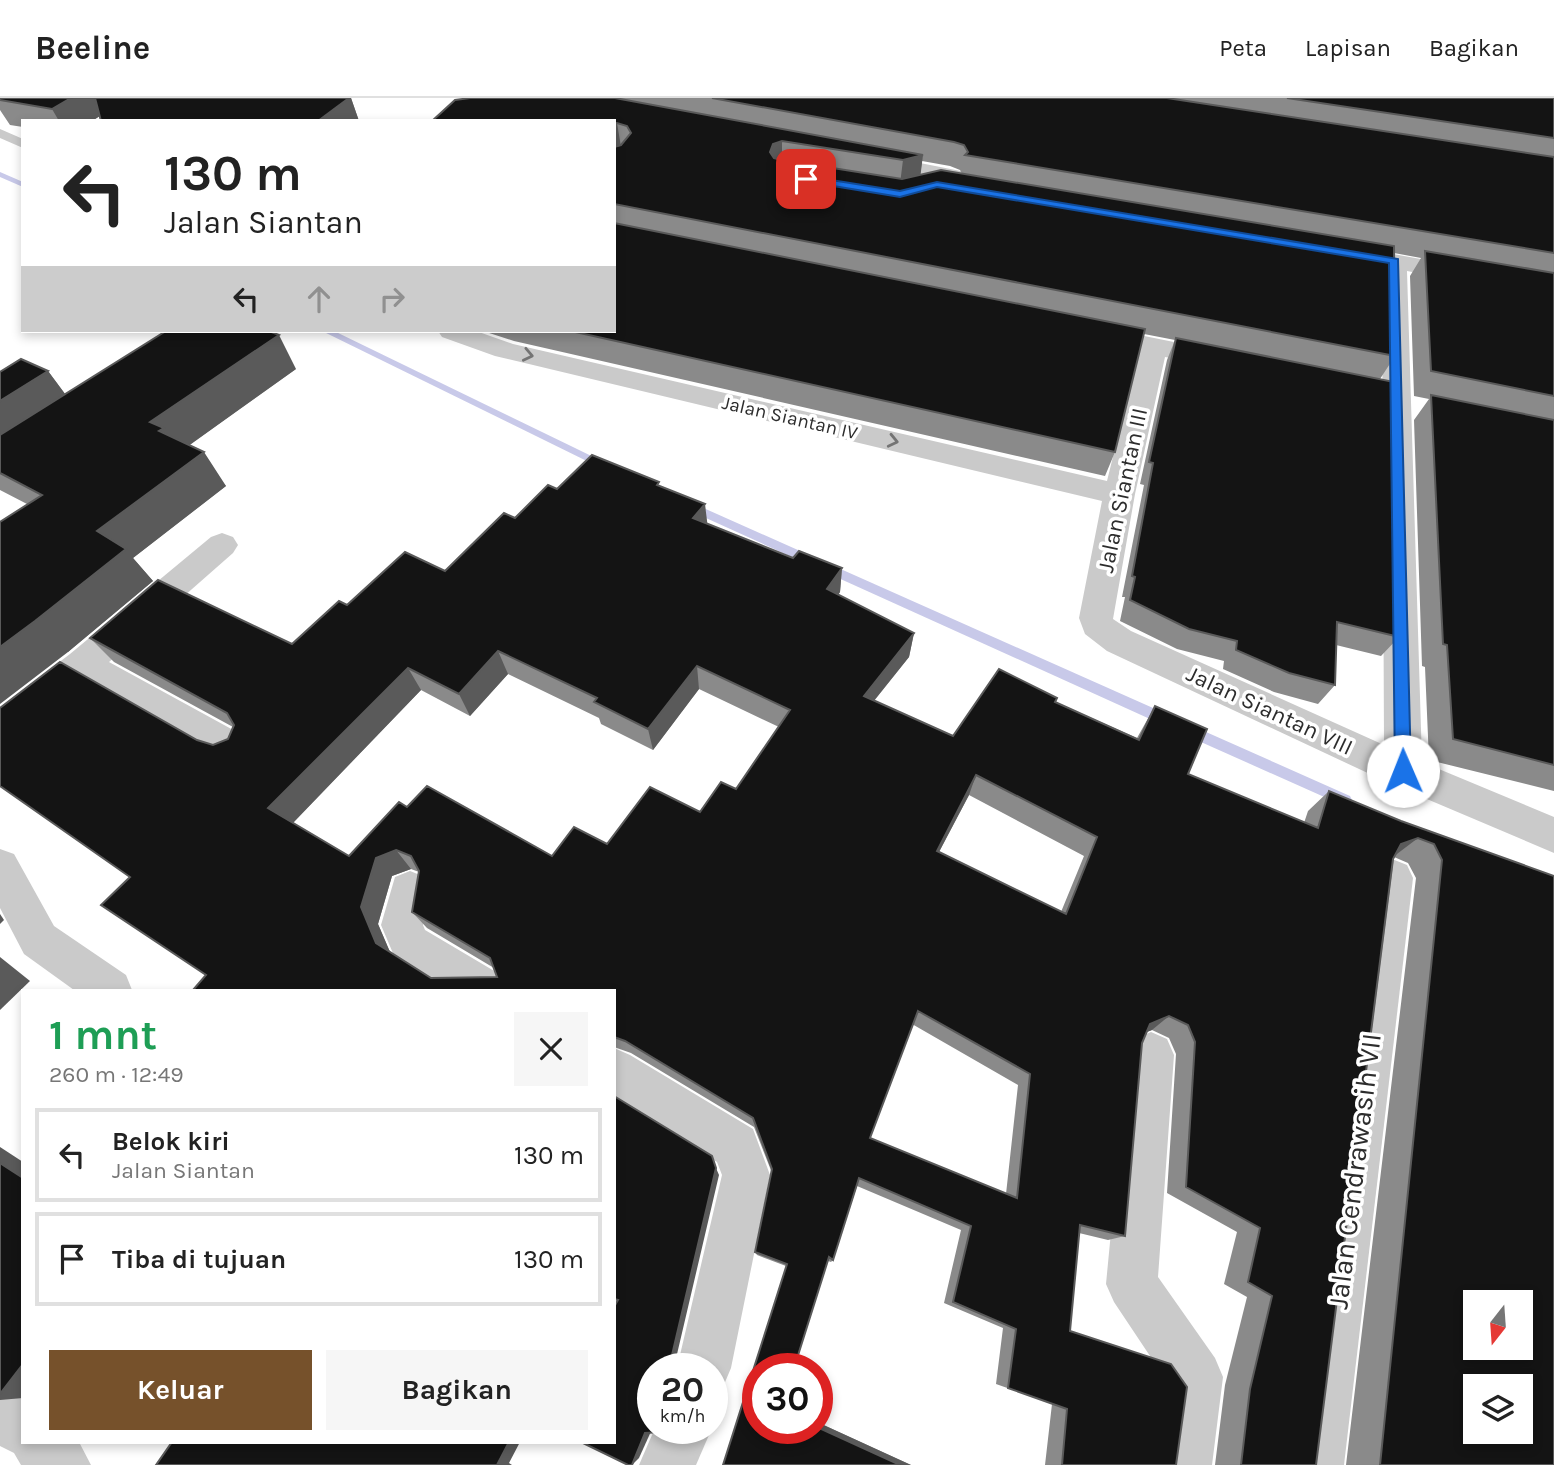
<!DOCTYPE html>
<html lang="id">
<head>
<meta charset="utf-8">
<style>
  body { margin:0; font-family:Karla,sans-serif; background:#f6f6f6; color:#222; height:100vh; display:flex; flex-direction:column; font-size:26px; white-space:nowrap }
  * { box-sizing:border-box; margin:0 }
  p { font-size:23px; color:#767676 }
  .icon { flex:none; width:38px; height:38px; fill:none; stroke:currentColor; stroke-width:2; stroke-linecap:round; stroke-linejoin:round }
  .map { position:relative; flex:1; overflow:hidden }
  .side { position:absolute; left:21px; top:891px; width:595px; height:455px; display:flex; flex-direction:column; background:#fff; border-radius:0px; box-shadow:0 4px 10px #0003 }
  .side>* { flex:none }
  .hud { position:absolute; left:21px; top:21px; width:595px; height:214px; border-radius:0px; box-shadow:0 4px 10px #0003; background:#fff; color:#222; overflow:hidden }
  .needle { width:46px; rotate:197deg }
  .buttons { position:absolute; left:1463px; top:1192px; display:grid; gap:14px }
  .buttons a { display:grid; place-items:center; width:70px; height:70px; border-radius:0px; background:#fff; box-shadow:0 4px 10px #0003; font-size:35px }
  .speed { position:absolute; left:637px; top:1255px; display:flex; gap:14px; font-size:35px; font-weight:700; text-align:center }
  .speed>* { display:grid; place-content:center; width:91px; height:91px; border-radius:50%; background:#fff; box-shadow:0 4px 10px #0003; line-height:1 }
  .speed small { font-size:18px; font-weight:400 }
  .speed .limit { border:10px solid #d22; background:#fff; color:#111 }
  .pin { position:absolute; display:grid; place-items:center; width:60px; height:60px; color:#fff; margin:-30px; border-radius:14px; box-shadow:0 4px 10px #0006 }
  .me { position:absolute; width:77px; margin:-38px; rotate:359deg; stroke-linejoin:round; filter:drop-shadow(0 0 5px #0008) }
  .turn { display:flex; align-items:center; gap:24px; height:147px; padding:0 28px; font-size:32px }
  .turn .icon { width:91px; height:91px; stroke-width:2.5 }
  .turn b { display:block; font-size:49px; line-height:60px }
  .lanes { display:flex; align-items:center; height:66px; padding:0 28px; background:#0003; justify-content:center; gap:35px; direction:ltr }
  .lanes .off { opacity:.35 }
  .round { display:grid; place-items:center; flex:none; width:74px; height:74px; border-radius:0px; background:#f6f6f6 }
  .headline { display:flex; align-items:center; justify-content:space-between; height:119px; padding:0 28px }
  h1 { font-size:42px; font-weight:700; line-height:52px; color:#1e9e55 }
  .primary-button { display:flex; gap:14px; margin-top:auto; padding:14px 28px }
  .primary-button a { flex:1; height:80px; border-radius:0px; background:#76512b; color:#fff; font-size:28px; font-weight:700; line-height:80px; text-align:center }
  .primary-button a+a { background:#f6f6f6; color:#222 }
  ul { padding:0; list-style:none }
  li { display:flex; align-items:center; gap:21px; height:94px; margin:0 14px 10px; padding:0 14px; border:4px solid #e0e0e0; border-radius:0px }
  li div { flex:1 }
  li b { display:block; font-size:26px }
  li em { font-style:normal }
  header { display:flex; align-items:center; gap:42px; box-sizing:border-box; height:98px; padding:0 35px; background:#fff; border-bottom:2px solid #e0e0e0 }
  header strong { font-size:33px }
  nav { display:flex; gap:38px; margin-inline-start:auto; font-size:24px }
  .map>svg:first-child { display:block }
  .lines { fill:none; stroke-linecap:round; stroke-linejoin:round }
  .stream { fill:#c8c9e9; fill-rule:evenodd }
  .service { fill:#cacaca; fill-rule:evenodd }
  .minor { fill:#cacaca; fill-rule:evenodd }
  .wall { fill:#8a8a8a; fill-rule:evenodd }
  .shaded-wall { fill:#5a5a5a }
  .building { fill:#141414; stroke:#5a5a5a; stroke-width:2; fill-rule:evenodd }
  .oneway { stroke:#747474 }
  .route { fill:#1a73e8; stroke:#114b97; stroke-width:2 }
  .labels { text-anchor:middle; stroke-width:7; stroke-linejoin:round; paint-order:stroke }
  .far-street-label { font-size:19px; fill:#2d2d2d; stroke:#fff }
  .street-label { font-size:23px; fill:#2d2d2d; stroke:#fff }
  .near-street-label { font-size:28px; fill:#2d2d2d; stroke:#fff }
</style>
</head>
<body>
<header>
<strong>Beeline</strong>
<nav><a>Peta</a><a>Lapisan</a><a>Bagikan</a></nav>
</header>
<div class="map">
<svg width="1554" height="1367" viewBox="0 0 1554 1367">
  <rect width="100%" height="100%" fill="#fff"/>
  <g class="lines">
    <g class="stream">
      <path d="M0 74 23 84V89L0 79Z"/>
      <path d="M322 233H334L610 367 609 370H601Z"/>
      <path d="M690 404 1171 618 1173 622 1171 626H1161L686 411V405Z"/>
      <path d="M1188 626 1350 698 1352 702 1350 706 1345 708 1340 706 1183 636 1181 632 1183 628Z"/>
    </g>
    <path class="service" d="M0 31 23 41V50L0 40Z"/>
    <g class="minor">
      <path d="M869 55 981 77 989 79 992 84 989 89 981 91 861 67 858 62 861 57Z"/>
      <path d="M1343 147 1554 185V201L1407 173 1422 664 1554 719V755L1389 685 1107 553 1085 536 1079 520 1102 403 495 258 442 239 438 233H476L513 246 1107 383 1139 253 1081 241 1077 235 1081 229 1090 227 1233 256 1237 262 1233 268 1223 270 1165 259 1135 396 1113 521 1131 533 1384 647 1382 169 1334 159 1331 154 1334 149Z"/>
      <path d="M222 435 233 439 238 447 233 455 109 564 246 639 252 650 246 661 233 666 220 661 85 584 13 641 0 645V609L70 556 211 439Z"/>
      <path d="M0 751 14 756 54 828 126 877 132 892H74L24 856 0 810Z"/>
      <path d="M1392 761 1407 767 1413 780 1344 1367H1288L1371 780 1377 767Z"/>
      <path d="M410 773 425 779 431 792 423 827 425 832 501 877 507 892H446L395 860 381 827 395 779Z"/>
      <path d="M1151 934 1167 941 1174 957 1158 1179 1215 1260 1223 1279 1212 1367H1156L1168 1285 1114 1204 1106 1186 1128 957 1135 941Z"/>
      <path d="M614 950 630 957 753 1031 770 1077 731 1270 723 1289 712 1293V1270H677L722 1077 717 1064 614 1000Z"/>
      <path d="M0 1284 23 1294V1344H79L91 1367H21L14 1355 0 1348Z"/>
      <path d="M655 1330H712L696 1367H639Z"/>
    </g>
  </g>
  <g class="wall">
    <path d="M0 0H351L359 23H101L100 18 92 23H23V29L10 27 0 12Z"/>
    <path d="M470 0H1554V693L1429 662 1425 569 1422 568 1414 322 1429 301 1414 298 1410 178 1421 160 1394 155 1395 258 1380 281 1399 539 1381 558 1336 547 1335 587 1318 606 1274 594 1223 571 1224 563 1177 551 1120 523 1125 499H1122L1144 387 1140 386 1167 262 1175 242 1144 236 1115 354 1105 378 514 243 483 233H614V23L469 1ZM922 63 950 68 960 72 962 76 920 77Z"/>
    <path d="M296 271 189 347 226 388 133 460 153 483 68 554 27 406 0 392V274L48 273 65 296Z"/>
    <path d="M660 388 707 426 793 460 842 470 840 494 838 497 914 535 909 559 874 603 953 638 1057 600 1055 604 1137 640 1155 608 1188 676 1304 725 1308 713 1329 693 1401 723 1554 778V1367H1346L1416 780 1408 765 1394 759 1316 1367H1215L1225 1287 1247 1199 1224 1186 1237 1134 1167 1095 1176 956 1169 940 1152 932 1147 934 1142 945 1125 1138 1108 1142 1079 1135 1070 1233 1176 1367H1045L1052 1306 996 1286 1003 1230 944 1205 961 1132 857 1088 833 1162 831 1164 828 1163 758 1330 817 1324 911 1367H723L786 1168 757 1157 755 1154 772 1075 754 1029 631 955 614 949V892L206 877 130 779 197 642 213 647 228 641 233 629 114 564 90 540 292 546 347 507 445 473 515 420 557 391ZM508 576 599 620 601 626 653 652 699 591 779 629 736 691 700 714 607 746 552 758 407 709 349 758 293 725 421 592 470 618ZM969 697 1084 758 1061 814 939 754ZM411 771 419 774 412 814 427 830 494 870 497 879 431 880 390 854 378 826 392 778ZM912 926 1018 987 1006 1096 870 1040Z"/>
  </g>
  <g class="shaded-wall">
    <path d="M71 0H99L106 14 92 23H59L52 11Z"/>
    <path d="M349 0H351L359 23H318Z"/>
    <path d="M617 25 621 49 614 52V26Z"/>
    <path d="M782 43V67L773 71 770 54 773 46Z"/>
    <path d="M923 57 920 81 900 86 903 62Z"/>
    <path d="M279 237 296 271 180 354 150 324Z"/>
    <path d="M48 273 74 308 0 356V303Z"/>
    <path d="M204 354 226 388 133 460 153 483 68 554 0 606V549L97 433Z"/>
    <path d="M705 406 708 431 693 420Z"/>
    <path d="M842 470 840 494 826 515 827 491Z"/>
    <path d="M914 535 909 559 860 620 864 598Z"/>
    <path d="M498 553 508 576 470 618 459 596Z"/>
    <path d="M697 568 699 591 653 652 648 631Z"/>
    <path d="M408 570 421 592 288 730 268 710Z"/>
    <path d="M976 677 969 697 930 771 937 753Z"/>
    <path d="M1418 740 1393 759 1401 746Z"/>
    <path d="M396 752 411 771 392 778 378 826 393 861 376 845 361 809 376 760Z"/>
    <path d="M0 816 4 822 0 826Z"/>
    <path d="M0 859 30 883 0 912Z"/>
    <path d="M1169 918 1152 932 1134 939 1150 926Z"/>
    <path d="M0 1049 23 1064V1080L0 1065Z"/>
    <path d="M716 1070 719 1077 674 1269 675 1270H669Z"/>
    <path d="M23 1266V1300L0 1302V1296Z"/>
    <path d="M817 1324 911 1367H900L817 1329Z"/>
    <path d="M653 1329 639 1360 632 1367 645 1335Z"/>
    <path d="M509 1344H520L509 1365 512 1367H497Z"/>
  </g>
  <g class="building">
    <path d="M0 0H71L52 11 0 2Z"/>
    <path d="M95 0H349L318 23H101Z"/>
    <path d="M470 0H615L923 57 903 62 782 43 773 46 770 54 774 60 782 62 902 81 941 72 1394 148 1395 258 614 106V49L621 47 631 35 627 28 617 25 614 26V23H432L455 2Z"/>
    <path d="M712 0H1167L1554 59V155L965 57 968 54 964 47 954 44Z"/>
    <path d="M1287 0H1554V40Z"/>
    <path d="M614 125 1145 231 1115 354 571 233H614Z"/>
    <path d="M1425 153 1554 175V298L1431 273Z"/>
    <path d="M166 233H269L279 237 150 324 164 330 159 333 204 354 97 433 126 451 35 523 0 549V424L42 397 0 375V337Z"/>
    <path d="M1176 240 1394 284 1399 539 1337 524 1335 587 1289 575 1236 552 1237 543 1189 531 1130 502 1135 479 1132 478 1153 365 1149 364Z"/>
    <path d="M21 261 48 273 0 303V274Z"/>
    <path d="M1431 297 1554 322V667L1453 641 1447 547 1443 546Z"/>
    <path d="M592 357 659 384 657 387 705 406 693 420 793 460 799 453 842 470 827 491 914 535 864 598 953 638 999 571 1057 600 1055 604 1139 642 1155 608 1207 631 1188 676 1318 730 1329 693 1401 723 1554 778V1367H1380L1442 762 1434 746 1418 740 1401 746 1393 761 1316 1367H1241L1250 1291 1272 1198 1248 1184 1260 1130 1186 1089 1195 944 1188 927 1169 918 1150 926 1142 945 1125 1138 1080 1127 1070 1233 1171 1266 1187 1289 1176 1367H1062L1067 1311 1008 1290 1016 1231 953 1204 971 1128 859 1080 833 1162 829 1159 794 1270H758V1330L817 1329 900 1367H723L787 1166 755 1154 772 1071 753 1020 625 943 614 939V892H193L206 877 101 807 130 779 0 688V610L60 564 197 642 213 647 228 641 234 627 227 615 90 540 158 482 292 546 339 503 347 507 405 454 445 473 504 415 515 420 548 387 557 391ZM498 553 597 600 594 604 648 631 697 568 790 612 736 691 721 684 700 714 650 689 607 746 574 729 552 758 427 688 407 709 399 704 349 758 268 710 408 570 459 596ZM976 677 1097 739 1066 816 937 753ZM396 752 411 758 419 773 412 814 490 860 497 879 431 880 376 845 361 809 376 760ZM918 913 1030 976 1017 1100 870 1040ZM1475 1204H1521V1250H1475ZM1475 1288H1521V1334H1475Z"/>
    <path d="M614 998 712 1058 716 1070 669 1270H653V1330H662L660 1334 645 1335 632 1367H628L581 1344H614V1209L618 1202 614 1201Z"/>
    <path d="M0 1065 23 1080V1266L0 1296Z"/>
    <path d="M172 1344H509L497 1367H156Z"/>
  </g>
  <defs><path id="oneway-chevron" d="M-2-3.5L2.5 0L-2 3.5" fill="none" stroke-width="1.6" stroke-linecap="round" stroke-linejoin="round" transform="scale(1.75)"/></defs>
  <g class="oneway">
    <use href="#oneway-chevron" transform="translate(528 257) rotate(12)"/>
    <use href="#oneway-chevron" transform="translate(893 343) rotate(13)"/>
  </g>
  <path class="route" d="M806 78 900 93 937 84 1398 161 1411 673 1409 677H1398L1395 673 1389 165 937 89 900 99 803 83 801 81Z"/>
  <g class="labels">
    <g class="far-street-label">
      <text transform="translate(790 319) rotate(13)" y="7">Jalan Siantan IV</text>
    </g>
    <g class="street-label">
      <text transform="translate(1122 392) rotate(-78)" y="8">Jalan Siantan III</text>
      <text transform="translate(1270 612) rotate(25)" y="8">Jalan Siantan VIII</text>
    </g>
    <g class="near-street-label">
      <text transform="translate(1354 1073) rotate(-83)" y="10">Jalan Cendrawasih VII</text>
    </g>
  </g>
</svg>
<div class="buttons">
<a><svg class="needle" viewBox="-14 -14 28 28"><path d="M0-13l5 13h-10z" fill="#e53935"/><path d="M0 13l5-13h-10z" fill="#767676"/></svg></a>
<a><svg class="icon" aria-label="layers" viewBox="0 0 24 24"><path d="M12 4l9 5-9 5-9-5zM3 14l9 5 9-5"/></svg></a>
</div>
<div class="speed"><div>20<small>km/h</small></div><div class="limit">30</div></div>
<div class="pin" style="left:806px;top:81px;background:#d93025"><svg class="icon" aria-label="arrive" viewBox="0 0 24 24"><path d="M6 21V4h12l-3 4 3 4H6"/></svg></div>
<svg class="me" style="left:1403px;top:673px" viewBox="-20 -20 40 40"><circle r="19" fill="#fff"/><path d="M0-13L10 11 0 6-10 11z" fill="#1a73e8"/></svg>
<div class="hud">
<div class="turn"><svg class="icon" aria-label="left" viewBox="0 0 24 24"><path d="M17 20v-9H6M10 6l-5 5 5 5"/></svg><div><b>130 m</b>Jalan Siantan</div></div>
<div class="lanes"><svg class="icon" aria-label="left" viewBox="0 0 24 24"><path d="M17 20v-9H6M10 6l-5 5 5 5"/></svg><svg class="icon off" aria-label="ahead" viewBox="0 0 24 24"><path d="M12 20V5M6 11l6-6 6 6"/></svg><svg class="icon off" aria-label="right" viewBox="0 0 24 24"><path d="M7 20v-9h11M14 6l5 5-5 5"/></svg></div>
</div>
<section class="side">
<div class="headline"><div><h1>1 mnt</h1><p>260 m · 12:49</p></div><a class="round"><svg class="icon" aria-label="close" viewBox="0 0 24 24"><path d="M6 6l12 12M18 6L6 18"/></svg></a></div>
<ul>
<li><svg class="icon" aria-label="left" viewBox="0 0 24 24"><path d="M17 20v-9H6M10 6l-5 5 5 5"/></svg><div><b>Belok kiri</b><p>Jalan Siantan</p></div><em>130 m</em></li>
<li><svg class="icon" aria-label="arrive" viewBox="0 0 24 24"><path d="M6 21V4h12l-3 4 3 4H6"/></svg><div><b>Tiba di tujuan</b></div><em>130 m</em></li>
</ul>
<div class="primary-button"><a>Keluar</a><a>Bagikan</a></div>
</section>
</div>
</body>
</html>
